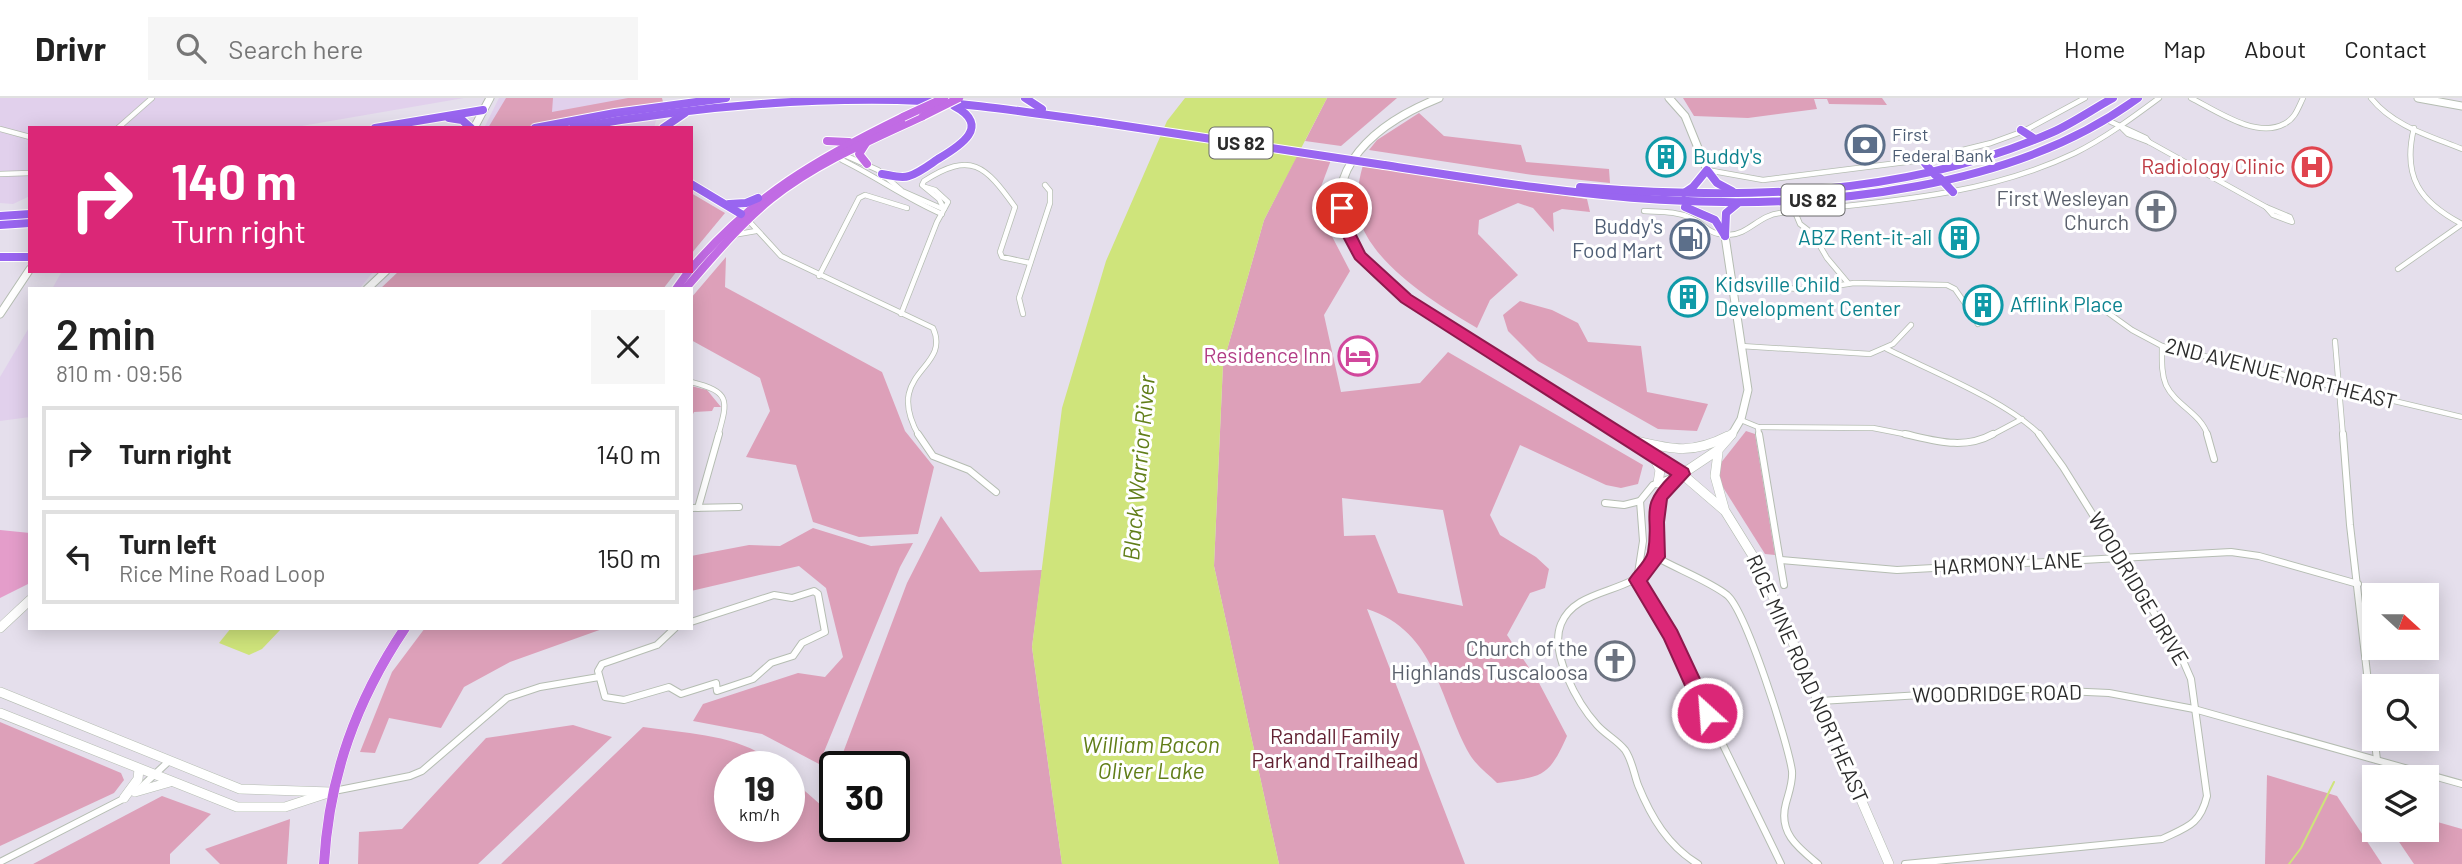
<!DOCTYPE html>
<html lang="en">
<head>
<meta charset="utf-8">
<style>
  body { margin:0; font-family:Barlow,sans-serif; background:#f6f6f6; color:#222; height:100vh; display:flex; flex-direction:column; font-size:26px; white-space:nowrap }
  * { box-sizing:border-box; margin:0 }
  p { font-size:23px; color:#767676 }
  .icon { flex:none; width:38px; height:38px; fill:none; stroke:currentColor; stroke-width:2; stroke-linecap:round; stroke-linejoin:round }
  .map { position:relative; flex:1; overflow:hidden }
  .drawer { position:absolute; left:28px; top:189px; width:665px; height:343px; display:flex; flex-direction:column; background:#fff; border-radius:0px; box-shadow:0 4px 18px #0003 }
  .drawer>* { flex:none }
  .top-card { position:absolute; left:28px; top:28px; width:665px; height:147px; border-radius:0px; box-shadow:0 4px 18px #0003; background:#db2777; color:#fff; overflow:hidden }
  .needle { width:46px; rotate:111deg }
  .controls { position:absolute; left:2362px; top:485px; display:grid; gap:14px }
  .controls a { display:grid; place-items:center; width:77px; height:77px; border-radius:0px; background:#fff; box-shadow:0 4px 18px #0003; font-size:35px }
  .speed { position:absolute; left:714px; top:653px; display:flex; gap:14px; font-size:35px; font-weight:700; text-align:center }
  .speed>* { display:grid; place-content:center; width:91px; height:91px; border-radius:50%; background:#fff; box-shadow:0 4px 18px #0003; line-height:1 }
  .speed small { font-size:18px; font-weight:400 }
  .speed .limit { border:4px solid #111; border-radius:10px; background:#fff; color:#111 }
  .pin { position:absolute; display:grid; place-items:center; width:60px; height:60px; color:#fff; margin:-30px; border:4px solid #fff; border-radius:50%; box-shadow:0 2px 7px #0007 }
  .me { position:absolute; width:77px; margin:-38px; rotate:334deg; stroke-linejoin:round; filter:drop-shadow(0 0 5px #0008) }
  .turn { display:flex; align-items:center; gap:24px; height:147px; padding:0 28px; font-size:32px }
  .turn .icon { width:91px; height:91px; stroke-width:2.5 }
  .turn b { display:block; font-size:49px; line-height:60px }
  .round { display:grid; place-items:center; flex:none; width:74px; height:74px; border-radius:0px; background:#f6f6f6 }
  .head { display:flex; align-items:center; justify-content:space-between; height:119px; padding:0 28px }
  h1 { font-size:42px; font-weight:600; line-height:52px }
  ul { padding:0; list-style:none }
  li { display:flex; align-items:center; gap:21px; height:94px; margin:0 14px 10px; padding:0 14px; border:4px solid #e0e0e0; border-radius:0px }
  li div { flex:1 }
  li b { display:block; font-size:26px }
  li em { font-style:normal }
  header { display:flex; align-items:center; gap:42px; box-sizing:border-box; height:98px; padding:0 35px; background:#fff; border-bottom:2px solid #e0e0e0 }
  header strong { font-size:33px }
  nav { display:flex; gap:38px; margin-inline-start:auto; font-size:24px }
  .search { width:490px; height:63px; background:#f6f6f6; display:flex; align-items:center; gap:18px; box-sizing:border-box; padding:0 24px; border-radius:0px; color:#767676; font-size:26px }
  .map>svg:first-child { display:block }
  .education { fill:#e1d0ec }
  .green { fill:#dda0b9; fill-rule:evenodd }
  .pitch { fill:#e49dca }
  .water { fill:#cfe47b }
  .lines { fill:none; stroke-linecap:round; stroke-linejoin:round }
  .stream { stroke:#cfe47b; stroke-width:2 }
  .street-far1-casing { stroke:#b5bdb2; stroke-width:6 }
  .street-casing { stroke:#b5bdb2; stroke-width:8 }
  .secondary-far1-casing { stroke:#b5bdb2; stroke-width:9 }
  .secondary-casing { stroke:#b5bdb2; stroke-width:10 }
  .primary-far1-casing { stroke:#fff; stroke-width:10 }
  .primary-casing { stroke:#fff; stroke-width:11 }
  .highway-casing { stroke:#fff; stroke-width:10 }
  .street-far1 { stroke:#fff; stroke-width:4.5 }
  .street { stroke:#fff; stroke-width:6 }
  .secondary-far1 { stroke:#fff; stroke-width:7 }
  .secondary { stroke:#fff; stroke-width:9 }
  .primary-far1 { stroke:#c16be4; stroke-width:8 }
  .primary { stroke:#c16be4; stroke-width:10 }
  .highway { stroke:#9965f0; stroke-width:8 }
  .primary-bridge-casing { stroke:#fff; stroke-width:10; stroke-linecap:butt }
  .highway-bridge-casing { stroke:#fff; stroke-width:10; stroke-linecap:butt }
  .primary-bridge { stroke:#c16be4; stroke-width:8 }
  .highway-bridge { stroke:#9965f0; stroke-width:8 }
  .route { fill:#db2777; stroke:#8e194d; stroke-width:2 }
  .labels { text-anchor:middle; stroke-width:6; stroke-linejoin:round; paint-order:stroke }
  .far-service-label { font-size:18px; fill:#4e5e75; stroke:#fff; text-anchor:start }
  .shield { fill:#fff; stroke:#6b6b6b; stroke-width:2 }
  .shield-label { font-size:19px; font-weight:bold; fill:#2b2b2b }
  .culture-label { font-size:21px; fill:#0d838f; stroke:#fff; text-anchor:start }
  .health-label { font-size:21px; fill:#be3a42; stroke:#fff; text-anchor:end }
  .worship-label { font-size:21px; fill:#5b616d; stroke:#fff; text-anchor:end }
  .service-label { font-size:21px; fill:#4e5e75; stroke:#fff; text-anchor:end }
  .hotel-label { font-size:21px; fill:#b23c85; stroke:#fff; text-anchor:end }
  .street-label { font-size:21px; fill:#2b2b2b; stroke:#fff }
  .park-label { font-size:21px; fill:#622132; stroke:#fff }
  .water-label { font-size:23px; font-style:italic; fill:#617e18; stroke:#fff }
</style>
</head>
<body>
<header>
<strong>Drivr</strong>
<div class="search"><svg class="icon" aria-label="search" viewBox="0 0 24 24"><circle cx="10" cy="10" r="6"/><path d="M15 15l6 6"/></svg>Search here</div>
<nav><a>Home</a><a>Map</a><a>About</a><a>Contact</a></nav>
</header>
<div class="map">
<svg width="2462" height="766" viewBox="0 0 2462 766">
  <rect width="100%" height="100%" fill="#e5dfec"/>
  <g class="education">
    <path d="M0 0H464L290 30H30V98L13 106 0 105Z"/>
    <path d="M499 0H662L654 30H484Z"/>
    <path d="M62 173H374L359 191H52Z"/>
    <path d="M30 228V319L0 323V279Z"/>
  </g>
  <g class="green">
    <path d="M506 0H553L552 14 628 0H662L663 4 520 30H488Z"/>
    <path d="M1327 0H1397L1341 48 1305 43Z"/>
    <path d="M1683 0H1882L1887 7 1829 6 1827 1H1814L1817 11 1748 20 1694 18Z"/>
    <path d="M1419 15 1444 38 1521 47 1526 64 1609 71 1610 85 1533 77 1369 52 1377 42Z"/>
    <path d="M1297 57 1331 62 1319 94 1323 121 1350 173 1324 217 1341 294 1420 285 1448 254 1643 367 1638 386 1621 390 1606 387 1520 347 1490 417 1500 437 1536 459 1549 471 1545 490 1530 495 1507 537 1538 583 1567 638C1548 681 1542 678 1497 685 1488 676 1476 667 1470 657 1439 602 1437 534 1367 511L1465 766H1279L1214 468 1223 266 1264 122ZM1342 400 1443 412 1463 508 1398 495 1375 437 1344 438Z"/>
    <path d="M1363 67 1587 101 1590 114 1562 111 1553 115 1554 134 1533 110 1518 105 1479 122 1478 136 1518 177 1490 202 1477 230C1438 207 1378 170 1361 126 1354 108 1358 85 1363 67Z"/>
    <path d="M691 95 725 115 691 156Z"/>
    <path d="M726 159 725 189 882 274 905 333 934 369 918 436 859 439 813 424 796 367 746 359 770 313 760 280 691 242V200Z"/>
    <path d="M399 173H677L663 191H380Z"/>
    <path d="M1520 203 1552 212 1578 225 1588 244 1641 248 1647 294 1708 306 1697 333 1658 331 1538 263 1508 233 1503 217Z"/>
    <path d="M691 288 707 292 721 309H714L712 313 694 314 691 320Z"/>
    <path d="M1746 333 1755 336 1775 457 1765 456 1719 383 1720 366Z"/>
    <path d="M941 418 980 474 1042 472 1032 549 1062 766H501L643 629C689 636 742 636 778 668H730V728H789V679L822 708 835 676V728H894V668H838L907 485Z"/>
    <path d="M813 430 871 448 913 445 900 469 819 666 762 636 693 623 703 606 798 575 825 579 843 559 826 490 799 468 691 493V458L749 447 780 448Z"/>
    <path d="M425 530H605L510 564 464 589 441 630 389 620 375 655 360 654 392 574Z"/>
    <path d="M0 624 121 675 124 682 114 695 0 748Z"/>
    <path d="M573 627 612 639 478 766H358L359 734 402 731 486 640Z"/>
    <path d="M2267 677 2337 698 2382 766H2265Z"/>
    <path d="M162 698 211 716 170 756V766H33Z"/>
    <path d="M290 721 287 766H220L205 751Z"/>
    <path d="M2427 721 2462 731V766H2414L2391 732H2427Z"/>
  </g>
  <path class="pitch" d="M0 432 30 435V485L0 500Z"/>
  <g class="water">
    <path d="M1185 0H1327L1264 122 1223 266 1214 468 1279 766H1062L1032 549 1062 310 1106 163 1167 23Z"/>
    <path d="M231 530H282L262 551 249 557 219 545Z"/>
  </g>
  <g class="lines">
    <path class="stream" d="M2289 766 2301 750 2334 684"/>
    <g class="street-far1-casing">
      <g id="street-far1">
        <path d="M2191 0C2215 12 2256 41 2284 26 2295 21 2298 10 2303 0"/>
        <path d="M2371 0C2393 28 2430 38 2462 51"/>
        <path d="M2107 22 2146 40 2149 44"/>
        <path d="M118 30 152 0"/>
        <path d="M2122 30 2128 36 2149 44 2266 109"/>
        <path d="M0 31 30 39"/>
        <path d="M842 56V62C877 79 907 101 942 116"/>
        <path d="M842 56 878 72 902 93 943 111"/>
        <path d="M1707 72 1763 82 1922 62 1991 45 2024 33 2085 0"/>
        <path d="M0 76 30 75"/>
        <path d="M2266 109 2290 119 2292 124 2273 117Z"/>
        <path d="M944 111 939 101 922 87 924 83C971 53 985 67 1015 109L1000 154 1002 159 1030 165"/>
        <path d="M1644 113C1660 114 1676 113 1691 120 1708 127 1705 136 1728 137 1748 137 1759 117 1780 115 1880 104 1983 99 2075 55 2105 40 2132 20 2159 0"/>
        <path d="M1795 114 1800 126 1813 136 1827 160 1848 185"/>
        <path d="M748 122 781 158 933 230C952 272 882 273 919 338"/>
        <path d="M733 137 756 133"/>
        <path d="M2398 171 2462 126C2420 104 2402 79 2414 30"/>
        <path d="M819 178 859 100 865 97 907 110"/>
        <path d="M1731 185 1810 192 1854 185 1947 187 1955 191 1964 204"/>
        <path d="M1967 209 1978 226"/>
        <path d="M2107 214 2132 232 2162 248 2462 319"/>
        <path d="M901 216 937 124 948 104 935 92 925 89"/>
        <path d="M1023 216 1019 200 1050 105V93L1045 87"/>
        <path d="M2335 243 2343 338"/>
        <path d="M1741 248 1870 256 1893 246 1911 227"/>
        <path d="M2162 248C2162 261 2161 275 2166 287 2176 308 2201 315 2208 338"/>
        <path d="M1887 251C1931 273 2009 304 2041 338"/>
        <path d="M691 284C731 294 728 302 718 338"/>
        <path d="M1741 322 1758 329 1873 330 1914 338"/>
        <path d="M1758 329 1759 338"/>
        <path d="M1990 338 2022 321"/>
      </g>
    </g>
    <g class="street-casing">
      <g id="street">
        <path d="M918 336 933 358 969 372 996 394"/>
        <path d="M1759 336 1784 487"/>
        <path d="M1905 336C1936 343 1964 352 1993 336"/>
        <path d="M2207 336 2214 361"/>
        <path d="M2343 336 2350 427 2377 662"/>
        <path d="M1682 376C1634 415 1674 435 1652 466 1630 497 1576 489 1561 526 1549 555 1578 606 1597 627 1606 637 1617 642 1625 652 1632 662 1634 676 1638 687 1651 719 1668 748 1698 766"/>
        <path d="M1640 403 1643 443 1637 482 1670 538 1781 766"/>
        <path d="M1605 405 1624 407 1640 403 1653 387 1679 377"/>
        <path d="M691 410 739 409"/>
        <path d="M698 410 719 336"/>
        <path d="M1656 459C1677 471 1709 483 1727 497 1746 513 1788 645 1792 673 1793 684 1789 694 1786 705 1778 734 1797 749 1818 766"/>
        <path d="M1781 462 1897 472 2231 454 2259 458 2358 486"/>
        <path d="M675 530 657 547 602 566 598 573 605 599 624 602 669 589 681 596 716 585 717 593 753 581 771 565 793 558 802 545 825 534 818 496 814 493 792 500 774 497 691 524"/>
        <path d="M1820 603 2023 591 2109 595 2194 611 2462 686"/>
        <path d="M139 691 169 663"/>
        <path d="M334 693 410 678 422 673 507 600 540 589 599 579"/>
        <path d="M0 764 125 700"/>
        <path d="M1905 766 2162 741C2187 729 2200 727 2207 698L2191 581 2181 558 2063 369 2039 336"/>
      </g>
    </g>
    <g class="secondary-far1-casing">
      <g id="secondary-far1">
        <path d="M1439 0C1369 28 1304 84 1363 161 1375 177 1391 189 1406 201L1625 338"/>
        <path d="M1669 0 1685 18 1707 72"/>
        <path d="M2418 0 2462 8"/>
        <path d="M474 30 490 0"/>
        <path d="M1725 138 1748 292 1741 321 1731 338"/>
        <path d="M367 191 386 173"/>
        <path d="M0 216 30 171"/>
      </g>
    </g>
    <g class="secondary-casing">
      <g id="secondary">
        <path d="M1623 336 1682 376 1725 413 1761 471 1889 766"/>
        <path d="M1637 343C1674 352 1693 356 1728 338"/>
        <path d="M1718 355 1715 378 1724 410"/>
        <path d="M1654 359 1660 372 1658 385"/>
        <path d="M1682 376 1718 352 1732 336"/>
        <path d="M0 530 30 502"/>
        <path d="M0 594 240 691 331 694"/>
        <path d="M0 615 237 709H285L331 694"/>
        <path d="M135 694 170 684"/>
        <path d="M124 700 138 681 139 671"/>
      </g>
    </g>
    <g class="primary-far1-casing">
      <g id="primary-far1">
        <path d="M827 43 849 44"/>
        <path d="M866 45 859 56 867 66"/>
        <path d="M691 171C754 97 817 61 903 19"/>
        <path d="M676 191 689 173"/>
        <path d="M685 191C712 160 739 127 771 101 816 65 871 42 923 18"/>
      </g>
    </g>
    <g class="primary-casing">
      <path id="primary" d="M324 766C329 678 356 603 405 530"/>
    </g>
    <g class="highway-casing">
      <g id="highway">
        <path d="M1025 0 1042 11"/>
        <path d="M449 20 462 22 471 30"/>
        <path d="M375 30 483 12"/>
        <path d="M535 30 615 15 726 0"/>
        <path d="M573 30C680 11 789 0 897 2 965 4 1032 15 1099 24"/>
        <path d="M663 30 685 15"/>
        <path d="M2021 32 2035 41"/>
        <path d="M1922 62 1935 77"/>
        <path d="M1384 67C1567 95 1733 123 1918 88 1997 73 2072 48 2138 0"/>
        <path d="M882 76C890 77 901 81 909 78 919 75 929 67 938 61 960 48 992 28 954 8"/>
        <path d="M1940 80 1953 94"/>
        <path d="M691 86 741 116"/>
        <path d="M1580 89C1740 102 1903 100 2053 34 2073 25 2093 11 2113 0"/>
        <path d="M1684 95 1693 89 1707 72 1717 85 1732 93"/>
        <path d="M729 106 746 105 758 100"/>
        <path d="M1685 109 1715 122 1725 138"/>
        <path d="M0 118 30 116"/>
        <path d="M0 127 30 125"/>
        <path d="M1725 138 1726 115 1737 106"/>
        <path d="M0 159H30"/>
      </g>
    </g>
    <use href="#street-far1" class="street-far1"/>
    <use href="#street" class="street"/>
    <use href="#secondary-far1" class="secondary-far1"/>
    <use href="#secondary" class="secondary"/>
    <use href="#primary-far1" class="primary-far1"/>
    <use href="#primary" class="primary"/>
    <use href="#highway" class="highway"/>
    <g class="primary-bridge-casing">
      <g id="primary-bridge">
        <path d="M923 18 959 0"/>
        <path d="M903 19 944 0"/>
      </g>
    </g>
    <g class="highway-bridge-casing">
      <path id="highway-bridge" d="M1099 24 1384 67"/>
    </g>
    <use href="#primary-bridge" class="primary-bridge"/>
    <use href="#highway-bridge" class="highway-bridge"/>
  </g>
  <path class="route" d="M1342 106 1348 110 1354 133 1365 155 1411 197 1688 371 1690 376 1667 401 1664 424 1665 459 1647 483 1677 532 1716 615 1713 621 1707 623 1700 621 1664 541 1629 482C1634 473 1646 464 1648 454 1655 415 1637 411 1671 377L1401 204 1355 161 1340 133 1335 110Z"/>
  <defs>
    <g id="bank-ring" transform="scale(2.0125)"><circle r="9.5" fill="#fff" stroke="#5c6f8a" stroke-width="1.5"/><path d="M-6-4H6V4H-6ZM0-2.3a2.3 2.3 0 1 0 0 4.6a2.3 2.3 0 1 0 0-4.6Z" fill="#5c6f8a"/></g>
    <g id="building-ring" transform="scale(2.0125)"><circle r="9.5" fill="#fff" stroke="#0f9aa8" stroke-width="1.5"/><path d="M-4-6H4V6H1V3H-1V6H-4ZM-2.5-4.3h1.7v1.8h-1.7ZM.8-4.3h1.7v1.8H.8ZM-2.5-1h1.7V.8h-1.7ZM.8-1h1.7V.8H.8Z" fill="#0f9aa8"/></g>
    <g id="hospital-ring" transform="scale(2.0125)"><circle r="9.5" fill="#fff" stroke="#e0444e" stroke-width="1.5"/><path d="M-5-5h3v3.5h4V-5h3V5h-3V1.5h-4V5h-3Z" fill="#e0444e"/></g>
    <g id="church-ring" transform="scale(2.0125)"><circle r="9.5" fill="#fff" stroke="#6b7280" stroke-width="1.5"/><path d="M-1.2-6h2.4v3.5h3.3v2.4h-3.3V6h-2.4V-.1h-3.3v-2.4h3.3Z" fill="#6b7280"/></g>
    <g id="fuel-ring" transform="scale(2.0125)"><circle r="9.5" fill="#fff" stroke="#5c6f8a" stroke-width="1.5"/><path d="M-5.5-6h7V0h2V4h1.3V-2.5L3-4.5l.8-.8L6-3V5H2.5V1h-1V6h-7ZM-4.2-4.7v3.2H.2V-4.7Z" fill="#5c6f8a"/></g>
    <g id="hotel-ring" transform="scale(2.0125)"><circle r="9.5" fill="#fff" stroke="#d1479c" stroke-width="1.5"/><path d="M-6-4.5h1.5V1H6V5H4.5V3h-9V5H-6ZM-4 0a1.8 1.8 0 1 1 3.6 0ZM.5 0V-2.5h3Q6-2.5 6 0Z" fill="#d1479c"/></g>
  </defs>
  <g fill-rule="evenodd">
    <use href="#bank-ring" x="1865" y="47"/>
    <use href="#building-ring" x="1666" y="59"/>
    <use href="#hospital-ring" x="2312" y="69"/>
    <use href="#church-ring" x="2156" y="113"/>
    <use href="#building-ring" x="1959" y="140"/>
    <use href="#fuel-ring" x="1690" y="141"/>
    <use href="#building-ring" x="1688" y="199"/>
    <use href="#building-ring" x="1983" y="207"/>
    <use href="#hotel-ring" x="1358" y="258"/>
    <use href="#church-ring" x="1615" y="563"/>
  </g>
  <g class="labels">
    <g class="far-service-label">
      <text x="1892" y="43">First<tspan x="1892" dy="21">Federal Bank</tspan></text>
    </g>
    <g class="shield">
      <rect x="1209.5" y="29.5" width="63" height="31" rx="5"/>
      <rect x="1781.5" y="86.5" width="63" height="31" rx="5"/>
    </g>
    <g class="shield-label">
      <text x="1241" y="52">US 82</text>
      <text x="1813" y="109">US 82</text>
    </g>
    <g class="culture-label">
      <text x="1693" y="66">Buddy's</text>
      <text x="1932" y="147" text-anchor="end">ABZ Rent-it-all</text>
      <text x="1715" y="194">Kidsville Child<tspan x="1715" dy="24">Development Center</tspan></text>
      <text x="2010" y="214">Afflink Place</text>
    </g>
    <g class="health-label">
      <text x="2285" y="76">Radiology Clinic</text>
    </g>
    <g class="worship-label">
      <text x="2129" y="108">First Wesleyan<tspan x="2129" dy="24">Church</tspan></text>
      <text x="1588" y="558">Church of the<tspan x="1588" dy="24">Highlands Tuscaloosa</tspan></text>
    </g>
    <g class="service-label">
      <text x="1663" y="136">Buddy's<tspan x="1663" dy="24">Food Mart</tspan></text>
    </g>
    <g class="hotel-label">
      <text x="1331" y="265">Residence Inn</text>
    </g>
    <g class="street-label">
      <text transform="translate(2281 276) rotate(14)" y="7">2ND AVENUE NORTHEAST</text>
      <text transform="translate(2008 466) rotate(-3)" y="7">HARMONY LANE</text>
      <text transform="translate(2138 491) rotate(59)" y="7">WOODRIDGE DRIVE</text>
      <text transform="translate(1807 581) rotate(66)" y="7">RICE MINE ROAD NORTHEAST</text>
      <text transform="translate(1997 596) rotate(-1)" y="7">WOODRIDGE ROAD</text>
    </g>
    <g class="park-label">
      <text x="1335" y="646">Randall Family<tspan x="1335" dy="24">Park and Trailhead</tspan></text>
    </g>
    <g class="water-label">
      <text transform="translate(1139 370) rotate(-85)" y="8">Black Warrior River</text>
      <text x="1151" y="655">William Bacon<tspan x="1151" dy="26">Oliver Lake</tspan></text>
    </g>
  </g>
</svg>
<div class="controls">
<a><svg class="needle" viewBox="-14 -14 28 28"><path d="M0-13l5 13h-10z" fill="#e53935"/><path d="M0 13l5-13h-10z" fill="#767676"/></svg></a>
<a><svg class="icon" aria-label="search" viewBox="0 0 24 24"><circle cx="10" cy="10" r="6"/><path d="M15 15l6 6"/></svg></a>
<a><svg class="icon" aria-label="layers" viewBox="0 0 24 24"><path d="M12 4l9 5-9 5-9-5zM3 14l9 5 9-5"/></svg></a>
</div>
<div class="speed"><div>19<small>km/h</small></div><div class="limit">30</div></div>
<div class="pin" style="left:1342px;top:110px;background:#d93025"><svg class="icon" aria-label="arrive" viewBox="0 0 24 24"><path d="M6 21V4h12l-3 4 3 4H6"/></svg></div>
<svg class="me" style="left:1707px;top:615px" viewBox="-20 -20 40 40"><circle r="17" fill="#db2777" stroke="#fff" stroke-width="3"/><path d="M0-11L8 9 0 5-8 9z" fill="#fff"/></svg>
<div class="top-card">
<div class="turn"><svg class="icon" aria-label="right" viewBox="0 0 24 24"><path d="M7 20v-9h11M14 6l5 5-5 5"/></svg><div><b>140 m</b>Turn right</div></div>
</div>
<section class="drawer">
<div class="head"><div><h1>2 min</h1><p>810 m · 09:56</p></div><a class="round"><svg class="icon" aria-label="close" viewBox="0 0 24 24"><path d="M6 6l12 12M18 6L6 18"/></svg></a></div>
<ul>
<li><svg class="icon" aria-label="right" viewBox="0 0 24 24"><path d="M7 20v-9h11M14 6l5 5-5 5"/></svg><div><b>Turn right</b></div><em>140 m</em></li>
<li><svg class="icon" aria-label="left" viewBox="0 0 24 24"><path d="M17 20v-9H6M10 6l-5 5 5 5"/></svg><div><b>Turn left</b><p>Rice Mine Road Loop</p></div><em>150 m</em></li>
</ul>
</section>
</div>
</body>
</html>
